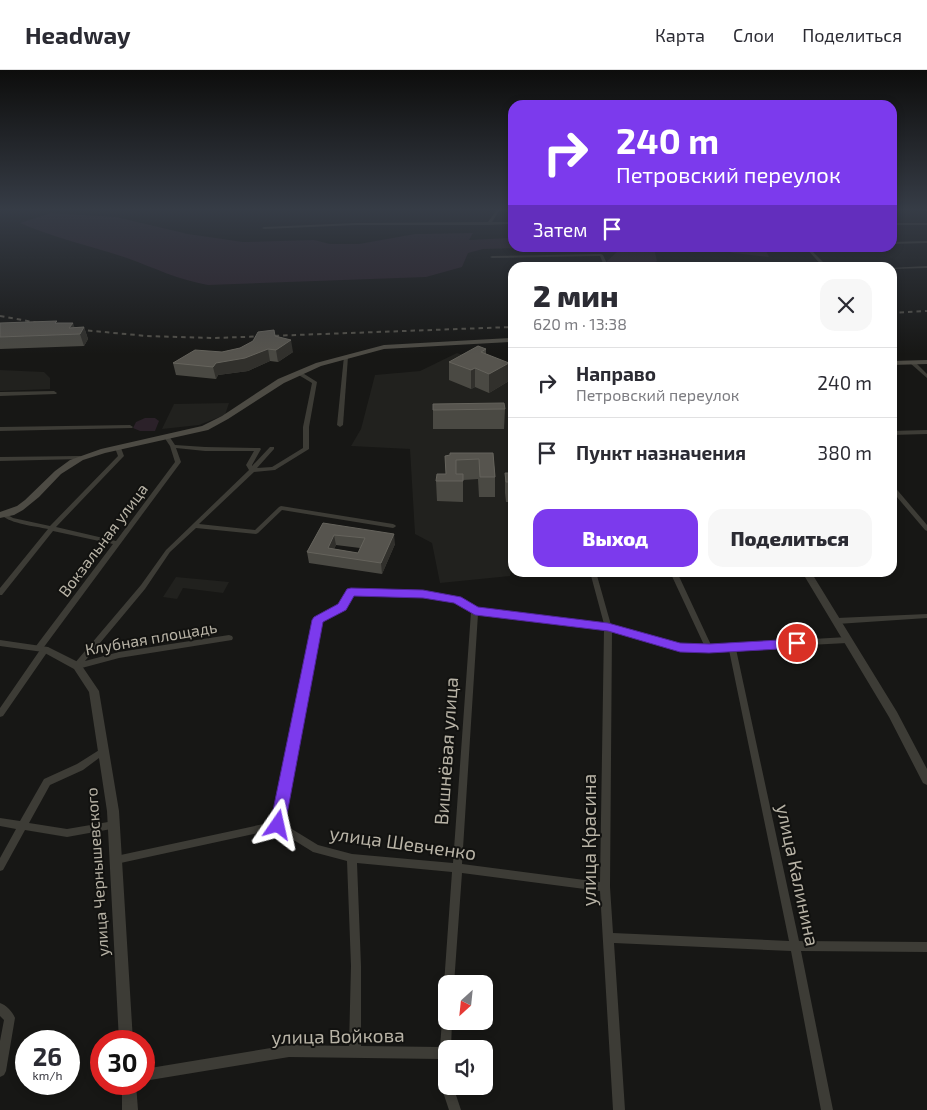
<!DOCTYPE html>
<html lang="ru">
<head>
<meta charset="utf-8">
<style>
  body { margin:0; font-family:"Exo 2",sans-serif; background:#f7f7f7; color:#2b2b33; height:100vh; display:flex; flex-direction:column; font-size:19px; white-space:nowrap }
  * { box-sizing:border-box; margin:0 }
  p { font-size:16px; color:#7c7c81 }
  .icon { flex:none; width:28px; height:28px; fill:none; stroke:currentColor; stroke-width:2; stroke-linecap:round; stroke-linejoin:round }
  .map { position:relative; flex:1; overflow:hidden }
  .details { position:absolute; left:508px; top:192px; width:389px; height:315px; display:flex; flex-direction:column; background:#fff; border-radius:15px; box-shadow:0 2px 8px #0003 }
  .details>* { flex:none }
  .top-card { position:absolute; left:508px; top:30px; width:389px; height:152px; border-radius:15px; box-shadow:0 2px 8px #0003; background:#7c3aed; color:#fff; overflow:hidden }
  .needle { width:32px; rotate:207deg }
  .buttons { position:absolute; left:438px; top:905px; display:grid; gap:10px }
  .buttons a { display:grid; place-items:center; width:55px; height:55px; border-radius:10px; background:#fff; box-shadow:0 2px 8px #0003; font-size:25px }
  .speed { position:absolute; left:15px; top:960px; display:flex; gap:10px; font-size:25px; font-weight:700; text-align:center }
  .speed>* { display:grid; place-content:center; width:65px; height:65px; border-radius:50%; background:#fff; box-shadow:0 2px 8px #0003; line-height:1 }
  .speed small { font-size:12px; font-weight:400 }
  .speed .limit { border:8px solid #d22; background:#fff; color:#111 }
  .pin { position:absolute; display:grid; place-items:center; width:42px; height:42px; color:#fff; margin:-21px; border:2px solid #fff; border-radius:50%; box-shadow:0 1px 5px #0007 }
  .me { position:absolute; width:55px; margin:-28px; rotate:11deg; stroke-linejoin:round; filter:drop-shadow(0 0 4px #0008) }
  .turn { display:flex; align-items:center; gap:18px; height:105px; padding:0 25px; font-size:22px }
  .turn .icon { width:65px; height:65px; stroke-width:2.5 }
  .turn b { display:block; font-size:35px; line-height:42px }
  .then { display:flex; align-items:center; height:48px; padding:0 25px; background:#0003; gap:10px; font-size:19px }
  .round { display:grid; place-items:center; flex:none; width:52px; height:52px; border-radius:15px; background:#f7f7f7 }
  .summary { display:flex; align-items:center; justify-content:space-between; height:85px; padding:0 25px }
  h1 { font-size:30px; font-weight:800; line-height:38px }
  .cta { display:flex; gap:10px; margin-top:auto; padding:10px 25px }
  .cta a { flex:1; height:58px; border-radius:15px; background:#7c3aed; color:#fff; font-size:20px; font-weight:800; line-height:58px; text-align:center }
  .cta a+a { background:#f7f7f7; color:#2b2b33 }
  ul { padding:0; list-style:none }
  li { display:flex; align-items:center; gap:15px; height:70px; padding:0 25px; border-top:1px solid #e1e1e2 }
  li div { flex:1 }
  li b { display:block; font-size:19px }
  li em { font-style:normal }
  header { display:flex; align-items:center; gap:30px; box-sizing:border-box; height:70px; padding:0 25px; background:#fff; border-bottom:1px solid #e1e1e2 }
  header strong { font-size:24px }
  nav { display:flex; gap:28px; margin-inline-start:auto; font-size:18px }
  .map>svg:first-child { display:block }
  .built { fill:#21211e }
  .green { fill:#2b2129 }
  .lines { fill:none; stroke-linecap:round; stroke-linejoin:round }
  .minor { fill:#3d3c36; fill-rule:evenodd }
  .tertiary { fill:#3d3c36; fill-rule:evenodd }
  .secondary { fill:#4d4b44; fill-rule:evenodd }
  .rail { stroke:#525049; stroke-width:2; stroke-dasharray:4.5 4; stroke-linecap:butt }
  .wall { fill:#4a4943; fill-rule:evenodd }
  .shaded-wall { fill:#31302c }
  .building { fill:#56544e; stroke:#65635c; fill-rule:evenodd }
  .route { fill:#7c3aed; stroke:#51269a }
  .labels { text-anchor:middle; stroke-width:4; stroke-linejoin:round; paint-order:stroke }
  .street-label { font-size:16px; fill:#b8b3a6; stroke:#121210 }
  .near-street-label { font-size:19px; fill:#b8b3a6; stroke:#121210 }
</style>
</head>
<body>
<header>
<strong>Headway</strong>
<nav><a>Карта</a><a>Слои</a><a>Поделиться</a></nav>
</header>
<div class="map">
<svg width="927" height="1040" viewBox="0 0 927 1040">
  <rect width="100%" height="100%" fill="#171715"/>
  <g class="built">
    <path d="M457 283 512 300V496L510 506 440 513 432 473 415 464 410 379 351 376 361 359 375 305 420 301Z"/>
    <path d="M0 300 44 302 50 308V319L0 321Z"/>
    <path d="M229 333 225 345 199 355 162 359 174 334Z"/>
    <path d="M176 507 229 512 223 523 183 518 177 529 163 527Z"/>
  </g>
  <g class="green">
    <path d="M51 143 116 147 188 164 243 172 314 170 330 174H359L415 164 473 163 469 170 512 168V178H526L483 179 468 183 462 197 426 207 208 215C179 210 154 198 127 188 91 176 54 168 20 153Z"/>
    <path d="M608 178H654L657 191 652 194H604L619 180Z"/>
    <path d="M718 178H765L769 187 733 183Z"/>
    <path d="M145 348H155L159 351 155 361H140L133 358 136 352Z"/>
  </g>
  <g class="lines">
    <g class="minor">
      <path d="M497 138 512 140V142L499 141 492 152H512V154L489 155H356L264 159 262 158 264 157 356 153 488 152 496 141 494 140Z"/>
      <path d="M905 138 927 139V141L906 139Z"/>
      <rect x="891" y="153" width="36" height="2"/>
      <path d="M927 171V173L891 174V172Z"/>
      <path d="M806 178H809L829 198H824Z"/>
      <path d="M601 184 603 185 609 198H605L600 186 492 188 490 187 492 186Z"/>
      <path d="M927 196V198L891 199V198H889Z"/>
      <path d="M344 286 348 287 343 355 340 357 337 355Z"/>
      <path d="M910 291H914L927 304V308L910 293Z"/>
      <path d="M297 302H301L317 312 309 357V379L275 400 254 402 199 454 255 460 279 437 281 436 393 454 395 455 396 456 395 457 393 458 282 440 258 463 256 464 196 458 170 482 145 519 85 591 119 582 229 565 232 566 233 568 232 570 119 588 78 599 74 598 73 596 74 594 141 515 166 480 249 400 246 395 254 381H205L176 378 181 392 44 577H48L49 579 48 581 3 646 0 647V638L40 580H36L35 578 36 576 113 474 53 461 2 525H0V518L48 459C34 456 12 454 1 445L2 444H6L13 448 50 456 118 386 115 378 118 376 121 378 124 386 123 387 56 457 116 471 175 392 170 376 164 367 167 365 169 366 175 375 205 377 260 378 261 379 252 395V396L270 377H274V379L257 398 272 397 303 378V357L312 313 297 304Z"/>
      <path d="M54 321 57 323 56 324 0 326V322Z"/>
      <path d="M130 355 133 357 132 358 0 361V357Z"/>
      <path d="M80 386 83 388 82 389 0 391V387Z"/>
      <path d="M891 414 893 415 927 455V461L925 460 891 420Z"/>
      <path d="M590 502H596L611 555 680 575H704L670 502H677L711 575 847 567 850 568 851 570 850 572 847 573 736 579 799 871 927 872V882L801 881 833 1040H821L791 881 614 873 625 1040H613L600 821 462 803 454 914H446V918L444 914 452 802 357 793 361 896V976L440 977 442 951 443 947 446 946V951H452L451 979H446V1016H453L461 1040H449L441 1016 443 1012 440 1008V989L289 987 144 1011V999L289 975 349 976 351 896 347 791 313 782 276 759 116 794 113 793 111 790 113 787 116 786 273 752 315 548 340 535 349 520H351L423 522 459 528 477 539 604 554ZM353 524 423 526 455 532 471 542 453 793 352 784 318 775 282 753 321 551 344 539ZM478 544 604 559 600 812 462 794ZM612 561 680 581 729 580 789 871 613 863 610 817Z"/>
      <path d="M927 544V548L837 554 833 551 837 548Z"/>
      <path d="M104 677 107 678 108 680 107 682 83 700 50 715 29 753 67 759 114 751 117 752 119 755 117 758 67 767 25 760 3 800 0 801V788L16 759 0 756V748L20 751 44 709 77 694Z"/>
      <path d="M0 933C6 935 13 942 15 948L6 1001 4 1005 0 1007V971L4 950 0 946Z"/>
    </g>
    <g class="tertiary">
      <path d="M927 360V364L891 365V361Z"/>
      <path d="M802 502H811L897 642 927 699V715L923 713 889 647Z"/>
      <path d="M0 570 48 577 80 593 99 621 119 741 133 971H119L107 741 89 622 74 599 43 582 0 576Z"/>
      <path d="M122 1014H136L138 1040H122Z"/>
    </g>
    <g class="secondary">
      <path d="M512 268V272L384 279 321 296 284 313 228 349 208 360 105 383 83 390 61 404 39 427 23 440 14 445 0 448V442L17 436 25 430 55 401 70 390 101 379 202 356 222 346 278 309 316 293 384 275Z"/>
      <path d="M927 290V294L891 295V291Z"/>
    </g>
    <g class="rail">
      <path d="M891 243 927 241"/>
      <path d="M0 246 44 254"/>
      <path d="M71 259 147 266 215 268 512 257"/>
    </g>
  </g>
  <g class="wall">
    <path d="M0 253H57L74 257H84L88 269 84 276 0 279Z"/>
    <path d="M275 266 293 282 278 292 270 291 248 301 218 305 216 309 176 305 173 293 240 278Z"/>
    <path d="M486 279V284L509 311 489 323 475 317 471 319 449 310V292Z"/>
    <path d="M510 332H512V377V358H510L509 351Z"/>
    <path d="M505 339 504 359H433V340Z"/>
    <path d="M493 383 495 407V427H479L478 409 463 410V432L437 431 436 411 446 404 445 386Z"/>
    <path d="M505 403H512V432H506L505 423Z"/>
    <path d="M323 453 395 474 382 504 309 493 307 482ZM336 475 360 478 358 483 334 479Z"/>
  </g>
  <g class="shaded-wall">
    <path d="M73 253 77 264 69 258Z"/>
    <path d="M84 257 88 269 84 276 80 264Z"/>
    <path d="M291 270 293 282 278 292 276 280Z"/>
    <path d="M268 279 270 291 248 301 218 305 216 309 213 297 216 293Z"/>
    <path d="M509 293V311L489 323V304Z"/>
    <path d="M475 298V317L471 319V300Z"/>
    <path d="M394 464 395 474 382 504 381 493Z"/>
    <path d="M334 465 336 475 331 486 328 478Z"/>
  </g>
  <g class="building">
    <path d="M57 251 55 253H73L69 258 84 257 80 264 0 267V253Z"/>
    <path d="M274 260 275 266 291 270 276 280 268 279 245 288 216 293 213 297 173 293 195 280 222 282 240 278 253 271 258 262Z"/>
    <path d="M478 276 486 279 481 282 509 293 489 304 475 298 471 300 449 292Z"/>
    <path d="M510 332H512V339H511Z"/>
    <path d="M504 333 505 339 433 340V334Z"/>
    <path d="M450 383H493L495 407H480L479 389 456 390V404H463V411H436L437 404H446L445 386 450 385Z"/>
    <path d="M505 403H512V412H506Z"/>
    <path d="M323 453 394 464 381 493 307 482ZM334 465 365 468 358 483 328 478Z"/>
  </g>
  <linearGradient id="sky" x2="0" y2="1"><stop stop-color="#0d0d0c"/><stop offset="0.49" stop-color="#363c46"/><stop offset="1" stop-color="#363c46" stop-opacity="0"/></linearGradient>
  <rect width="927" height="284" fill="url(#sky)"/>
  <path class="route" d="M351 518 423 520 461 527 478 537 608 553 680 573 709 574 797 569 803 573 797 578 709 583 680 582 608 561 475 545 454 533 423 528 354 526 346 540 323 552 285 755 283 760 278 762 272 760 270 755 312 550 314 547 338 534 347 519Z"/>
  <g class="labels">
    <g class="street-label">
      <text transform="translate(103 470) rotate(-53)" y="6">Вокзальная улица</text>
      <text transform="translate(151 568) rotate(-10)" y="6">Клубная площадь</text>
      <text transform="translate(97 802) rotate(-94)" y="6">улица Чернышевского</text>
    </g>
    <g class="near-street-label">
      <text transform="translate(446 681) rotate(-86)" y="7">Вишнёвая улица</text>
      <text transform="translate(589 770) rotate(-90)" y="7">улица Красина</text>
      <text transform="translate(403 773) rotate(8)" y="7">улица Шевченко</text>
      <text transform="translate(798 805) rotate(78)" y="7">улица Калинина</text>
      <text transform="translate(338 966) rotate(-1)" y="7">улица Войкова</text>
    </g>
  </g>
</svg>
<div class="buttons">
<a><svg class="needle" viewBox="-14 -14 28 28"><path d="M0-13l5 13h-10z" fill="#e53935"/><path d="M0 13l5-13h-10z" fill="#7c7c81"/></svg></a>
<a><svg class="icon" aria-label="sound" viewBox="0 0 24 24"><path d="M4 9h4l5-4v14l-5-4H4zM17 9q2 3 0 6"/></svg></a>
</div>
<div class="speed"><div>26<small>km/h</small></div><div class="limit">30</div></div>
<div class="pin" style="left:797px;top:573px;background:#d93025"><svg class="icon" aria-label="arrive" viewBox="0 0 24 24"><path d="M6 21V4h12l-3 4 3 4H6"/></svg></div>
<svg class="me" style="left:278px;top:755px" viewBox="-20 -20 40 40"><path d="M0-17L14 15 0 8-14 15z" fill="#7c3aed" stroke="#fff" stroke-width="4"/></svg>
<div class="top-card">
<div class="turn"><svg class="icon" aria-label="right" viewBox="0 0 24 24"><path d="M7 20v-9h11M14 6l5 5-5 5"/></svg><div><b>240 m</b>Петровский переулок</div></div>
<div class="then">Затем<svg class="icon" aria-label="arrive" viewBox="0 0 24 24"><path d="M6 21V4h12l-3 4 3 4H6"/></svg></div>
</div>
<section class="details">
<div class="summary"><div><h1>2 мин</h1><p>620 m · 13:38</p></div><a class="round"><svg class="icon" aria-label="close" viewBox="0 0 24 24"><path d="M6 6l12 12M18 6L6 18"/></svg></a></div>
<ul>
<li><svg class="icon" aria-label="right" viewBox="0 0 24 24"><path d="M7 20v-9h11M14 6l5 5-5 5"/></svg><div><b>Направо</b><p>Петровский переулок</p></div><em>240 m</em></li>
<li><svg class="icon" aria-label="arrive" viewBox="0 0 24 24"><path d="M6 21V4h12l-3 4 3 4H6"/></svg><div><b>Пункт назначения</b></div><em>380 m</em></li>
</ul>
<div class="cta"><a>Выход</a><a>Поделиться</a></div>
</section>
</div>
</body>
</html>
